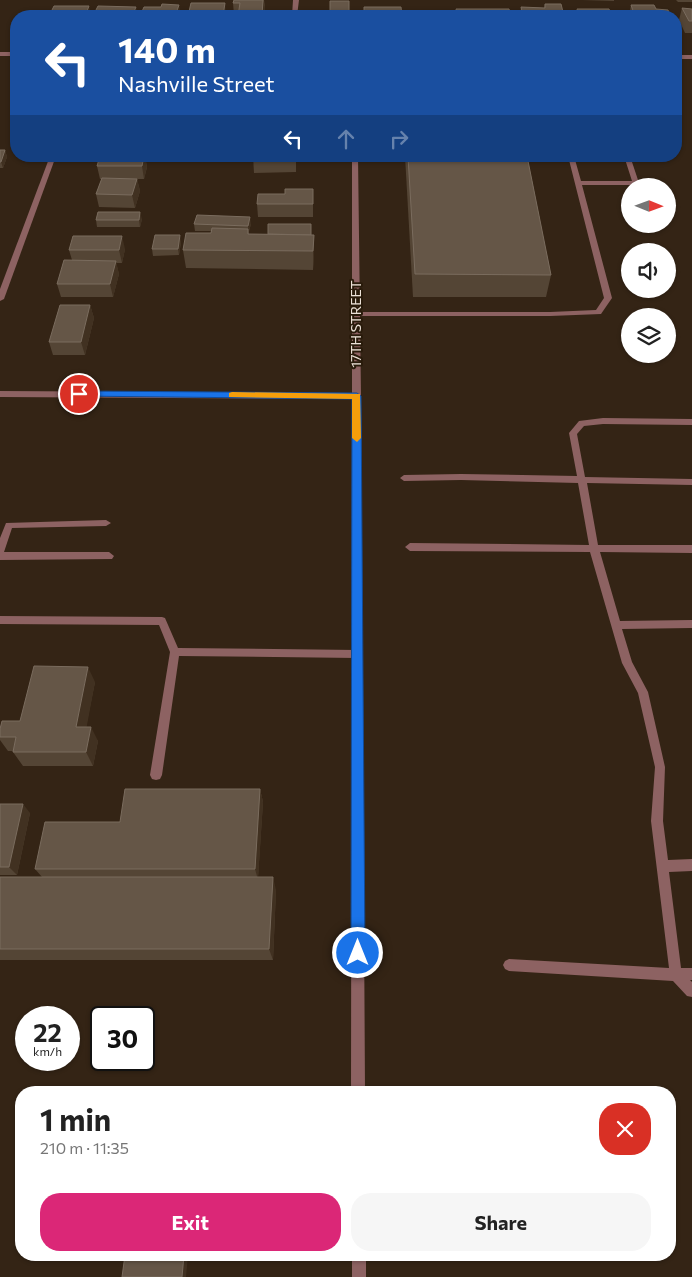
<!DOCTYPE html>
<html lang="en">
<head>
<meta charset="utf-8">
<style>
  body { margin:0; font-family:Commissioner,sans-serif; background:#f6f6f6; color:#222; height:100vh; display:flex; flex-direction:column; font-size:19px; white-space:nowrap }
  * { box-sizing:border-box; margin:0 }
  p { font-size:16px; color:#767676 }
  .icon { flex:none; width:28px; height:28px; fill:none; stroke:currentColor; stroke-width:2; stroke-linecap:round; stroke-linejoin:round }
  .map { position:relative; flex:1; overflow:hidden }
  .side { position:absolute; left:15px; top:1086px; width:661px; height:175px; display:flex; flex-direction:column; background:#fff; border-radius:20px; box-shadow:0 1px 4px #0004 }
  .side>* { flex:none }
  .banner { position:absolute; left:10px; top:10px; width:672px; height:152px; border-radius:20px; box-shadow:0 1px 4px #0004; background:#1a4fa0; color:#fff; overflow:hidden }
  .needle { width:32px; rotate:91deg }
  .buttons { position:absolute; left:621px; top:178px; display:grid; gap:10px }
  .buttons a { display:grid; place-items:center; width:55px; height:55px; border-radius:50%; background:#fff; box-shadow:0 1px 4px #0004; font-size:25px }
  .speed { position:absolute; left:15px; top:1006px; display:flex; gap:10px; font-size:25px; font-weight:700; text-align:center }
  .speed>* { display:grid; place-content:center; width:65px; height:65px; border-radius:50%; background:#fff; box-shadow:0 1px 4px #0004; line-height:1 }
  .speed small { font-size:12px; font-weight:400 }
  .speed .limit { border:2px solid #111; border-radius:8px; background:#fff; color:#111 }
  .pin { position:absolute; display:grid; place-items:center; width:42px; height:42px; color:#fff; margin:-21px; border:2px solid #fff; border-radius:50%; box-shadow:0 1px 5px #0007 }
  .me { position:absolute; width:55px; margin:-28px; rotate:0deg; stroke-linejoin:round; filter:drop-shadow(0 0 4px #0008) }
  .turn { display:flex; align-items:center; gap:18px; height:105px; padding:0 25px; font-size:22px }
  .turn .icon { width:65px; height:65px; stroke-width:2.5 }
  .turn b { display:block; font-size:35px; line-height:42px }
  .lanes { display:flex; align-items:center; height:48px; padding:0 25px; background:#0003; justify-content:center; gap:25px; direction:ltr }
  .lanes .off { opacity:.35 }
  .round { display:grid; place-items:center; flex:none; width:52px; height:52px; border-radius:20px; background:#f6f6f6 }
  .headline { display:flex; align-items:center; justify-content:space-between; height:85px; padding:0 25px }
  h1 { font-size:30px; font-weight:700; line-height:38px }
  .button { display:flex; gap:10px; margin-top:auto; padding:10px 25px }
  .button a { flex:1; height:58px; border-radius:20px; background:#db2777; color:#fff; font-size:20px; font-weight:700; line-height:58px; text-align:center }
  .button a+a { background:#f6f6f6; color:#222 }
  .map>svg:first-child { display:block }
  .lines { fill:none; stroke-linecap:round; stroke-linejoin:round }
  .service { fill:#8d6262; fill-rule:evenodd }
  .minor { fill:#8d6262; fill-rule:evenodd }
  .tertiary { fill:#8d6262; fill-rule:evenodd }
  .wall { fill:#544535 }
  .shaded-wall { fill:#413121 }
  .building { fill:#655647; stroke:#7a6c5e }
  .route { fill:#1a73e8; stroke:#114b97 }
  .slow { fill:#f59e0b }
  .labels { text-anchor:middle; stroke-width:4; stroke-linejoin:round; paint-order:stroke }
  .street-label { font-size:14px; fill:#ece2d8; stroke:#291b0b }
</style>
</head>
<body>
<div class="map">
<svg width="692" height="1277" viewBox="0 0 692 1277">
  <rect width="100%" height="100%" fill="#342415"/>
  <g class="lines">
    <g class="service">
      <path d="M568 156H574L581 181H632L624 156H630L639 183 636 185H582L612 298 601 314 550 316H353L352 314 356 312H550L596 310 604 298Z"/>
      <path d="M603 418 692 419V425L603 424 584 426 577 434 585 477 692 479V485L587 483 598 545H692V553L600 552 620 621 692 620V628L622 629 632 662 648 692 665 767 663 821 668 860 692 859V871L669 872 681 968H692V980H690L692 982V997L687 996 673 981 509 971 505 969 503 965 505 961 509 959 669 968 651 821 655 767 638 693 622 663 590 552 410 551 405 547 410 543 589 545 578 483 461 480 404 481 400 478 404 475 461 474 577 476 569 433 579 421Z"/>
      <path d="M106 520 111 523 106 526 12 528 4 552H109L114 556 112 559 0 560V538L6 523Z"/>
      <path d="M0 616 162 617 165 618 178 648 357 650 361 651 362 654 361 657 357 658 179 656 162 775 160 779 156 780 152 779 150 775 170 652 159 625 0 624Z"/>
    </g>
    <g class="minor">
      <path d="M293 0H299L297 16H292Z"/>
      <path d="M50 156H56L4 299 0 301V289Z"/>
      <path d="M352 156H358L361 396 365 1092H351L352 399 0 397V391L352 393Z"/>
      <rect x="352" y="1255" width="14" height="22"/>
    </g>
    <g class="tertiary">
      <rect x="0" y="52" width="16" height="4"/>
      <rect x="676" y="55" width="16" height="4"/>
    </g>
  </g>
  <g class="wall">
    <path d="M234 0H264L265 8 264 16H238V15H234L233 3Z"/>
    <path d="M582 0H614V1Z"/>
    <path d="M676 0H692V2H678Z"/>
    <path d="M545 4 564 16H520L521 7 544 8Z"/>
    <path d="M631 5 656 9 670 15V16H629Z"/>
    <path d="M682 8 692 9V33H685L679 20Z"/>
    <path d="M577 9 611 14 619 16H575Z"/>
    <path d="M0 150H5L7 157 3 168H0Z"/>
    <path d="M100 156H145L147 167 144 179H137L140 191 135 208 99 207 96 194 102 179H100L97 166Z"/>
    <path d="M253 156H296V172L254 173Z"/>
    <path d="M405 156H527L551 275 546 297H413Z"/>
    <path d="M313 189V217H258L257 204Z"/>
    <path d="M142 219 140 227H97L96 220Z"/>
    <path d="M194 224H251L249 231V234L314 235V253L313 270 186 268 183 250 211 233V231H195Z"/>
    <path d="M181 242 179 255 153 256 152 249Z"/>
    <path d="M125 249 122 263H116L119 274 113 297H61L57 284 72 260 69 250Z"/>
    <path d="M90 305 94 318 85 355H53L49 342Z"/>
    <path d="M95 682 86 727 98 741 93 766H23L13 752V751H8L0 740V737L20 721Z"/>
    <path d="M260 789 263 802 258 877 276 890 273 960H0V877H42L35 869 120 822Z"/>
    <path d="M0 804 30 813 17 875H0Z"/>
  </g>
  <g class="shaded-wall">
    <path d="M263 0 265 8 264 16H262Z"/>
    <path d="M225 3 226 16H223Z"/>
    <path d="M179 5 181 16H175Z"/>
    <path d="M89 6 91 16H85Z"/>
    <path d="M136 7 138 16H132Z"/>
    <path d="M5 150 7 157 3 168 1 162Z"/>
    <path d="M144 156H145L147 167 144 179 142 166Z"/>
    <path d="M137 179 140 191 135 208 132 195Z"/>
    <path d="M140 212 142 219 140 227 139 220Z"/>
    <path d="M250 217 251 224 249 231 250 247V252L248 226Z"/>
    <path d="M180 235 181 242 179 255 178 249Z"/>
    <path d="M314 235V253L313 270V251Z"/>
    <path d="M122 236 125 249 122 263 119 250Z"/>
    <path d="M116 261 119 274 113 297 110 284Z"/>
    <path d="M90 305 94 318 85 355 81 342Z"/>
    <path d="M88 667 95 682 84 741 76 727Z"/>
    <path d="M91 727 98 741 93 766 86 752Z"/>
    <path d="M260 789 263 802 258 880 255 869Z"/>
    <path d="M23 804 30 813 17 875 9 867Z"/>
    <path d="M273 877 276 890 273 960 269 949Z"/>
    <path d="M184 1255H188L186 1277H182Z"/>
  </g>
  <g class="building">
    <path d="M234 0H263L262 16H238L240 3H233Z"/>
    <path d="M330 1H349V11H356V16H330Z"/>
    <path d="M191 3H225L223 16H188Z"/>
    <path d="M162 4 179 5 175 16H140L144 7H161Z"/>
    <path d="M545 4H561L564 16H523L521 7 545 8Z"/>
    <path d="M631 5H654L656 9 668 10 670 15 635 16Z"/>
    <path d="M54 6H89L85 16H49Z"/>
    <path d="M98 6 136 7 132 16H93Z"/>
    <path d="M364 7H401L402 16H364Z"/>
    <path d="M682 8 692 9V21H689Z"/>
    <path d="M456 9H509L511 16H457Z"/>
    <path d="M577 9H609L611 14H618L619 16H579Z"/>
    <path d="M419 14 447 15V16H419Z"/>
    <path d="M0 150H5L1 162H0Z"/>
    <path d="M100 156H144L142 166H97Z"/>
    <rect x="253" y="156" width="43" height="4"/>
    <path d="M408 156H527L551 275 415 274Z"/>
    <path d="M102 178 137 179 132 195 96 194Z"/>
    <path d="M285 189H313V204H257L258 194H285Z"/>
    <path d="M98 212H140L139 220H96Z"/>
    <path d="M197 215 250 217 248 226 194 224Z"/>
    <path d="M268 224H311V235L268 234Z"/>
    <path d="M212 228 248 229V234L314 235 313 251 183 250 186 233H211Z"/>
    <path d="M155 235H180L178 249H152Z"/>
    <path d="M73 236H122L119 250H69Z"/>
    <path d="M64 260 116 261 110 284H57Z"/>
    <path d="M60 305H90L81 342H49Z"/>
    <path d="M34 666 88 667 76 727H91L86 752H13L16 737H0V729L2 721H20Z"/>
    <path d="M125 789H260L255 869H35L45 822H120Z"/>
    <path d="M0 804H23L9 867H0Z"/>
    <path d="M0 877H273L269 949H0Z"/>
    <path d="M125 1255H184L182 1277H122Z"/>
  </g>
  <path class="route" d="M79 391 357 393 361 396 365 953 363 958 358 960 353 958 351 953 352 399 76 396V392Z"/>
  <path class="slow" d="M232 392 360 394 361 438 357 442 352 438V399L229 397V393Z"/>
  <g class="labels">
    <g class="street-label">
      <text transform="translate(356 324) rotate(-90)" y="5">17TH STREET</text>
    </g>
  </g>
</svg>
<div class="buttons">
<a><svg class="needle" viewBox="-14 -14 28 28"><path d="M0-13l5 13h-10z" fill="#e53935"/><path d="M0 13l5-13h-10z" fill="#767676"/></svg></a>
<a><svg class="icon" aria-label="sound" viewBox="0 0 24 24"><path d="M4 9h4l5-4v14l-5-4H4zM17 9q2 3 0 6"/></svg></a>
<a><svg class="icon" aria-label="layers" viewBox="0 0 24 24"><path d="M12 4l9 5-9 5-9-5zM3 14l9 5 9-5"/></svg></a>
</div>
<div class="speed"><div>22<small>km/h</small></div><div class="limit">30</div></div>
<div class="pin" style="left:79px;top:394px;background:#d93025"><svg class="icon" aria-label="arrive" viewBox="0 0 24 24"><path d="M6 21V4h12l-3 4 3 4H6"/></svg></div>
<svg class="me" style="left:358px;top:953px" viewBox="-20 -20 40 40"><circle r="17" fill="#1a73e8" stroke="#fff" stroke-width="3"/><path d="M0-11L8 9 0 5-8 9z" fill="#fff"/></svg>
<div class="banner">
<div class="turn"><svg class="icon" aria-label="left" viewBox="0 0 24 24"><path d="M17 20v-9H6M10 6l-5 5 5 5"/></svg><div><b>140 m</b>Nashville Street</div></div>
<div class="lanes"><svg class="icon" aria-label="left" viewBox="0 0 24 24"><path d="M17 20v-9H6M10 6l-5 5 5 5"/></svg><svg class="icon off" aria-label="ahead" viewBox="0 0 24 24"><path d="M12 20V5M6 11l6-6 6 6"/></svg><svg class="icon off" aria-label="right" viewBox="0 0 24 24"><path d="M7 20v-9h11M14 6l5 5-5 5"/></svg></div>
</div>
<section class="side">
<div class="headline"><div><h1>1 min</h1><p>210 m · 11:35</p></div><a class="round" style="background:#d93025;color:#fff"><svg class="icon" aria-label="close" viewBox="0 0 24 24"><path d="M6 6l12 12M18 6L6 18"/></svg></a></div>
<div class="button"><a>Exit</a><a>Share</a></div>
</section>
</div>
</body>
</html>
